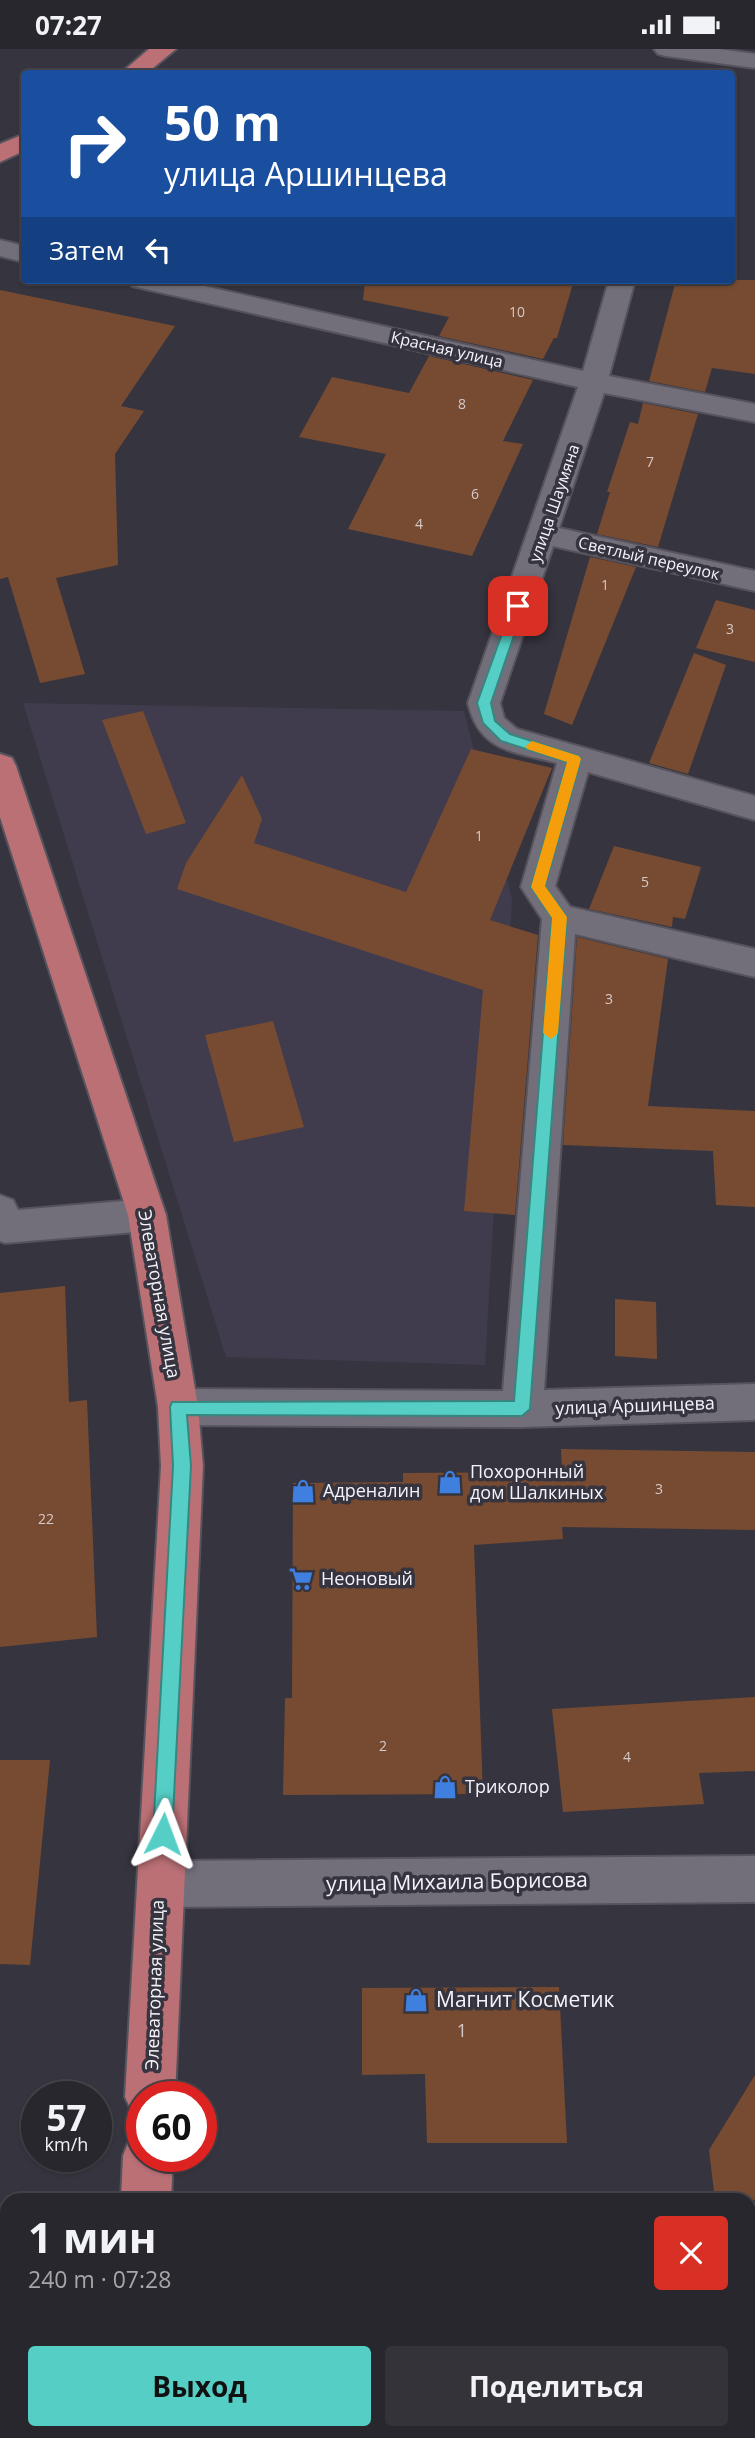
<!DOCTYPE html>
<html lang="ru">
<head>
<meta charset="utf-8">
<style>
  body { margin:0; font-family:"Open Sans",sans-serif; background:#34333a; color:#f1f3f6; height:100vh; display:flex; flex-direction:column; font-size:26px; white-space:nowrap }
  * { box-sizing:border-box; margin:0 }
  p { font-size:23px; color:#a5a5aa }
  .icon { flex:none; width:38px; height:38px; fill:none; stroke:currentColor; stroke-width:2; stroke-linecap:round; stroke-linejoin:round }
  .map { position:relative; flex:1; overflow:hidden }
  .panel { position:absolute; left:0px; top:2144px; width:756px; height:247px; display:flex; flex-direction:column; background:#28272e; border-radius:21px 21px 0 0; box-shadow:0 2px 5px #0004,0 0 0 2px #44444a }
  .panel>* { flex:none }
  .top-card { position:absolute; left:21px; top:21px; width:714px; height:214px; border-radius:7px; box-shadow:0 2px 5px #0004,0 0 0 2px #44444a; background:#1a4fa0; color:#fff; overflow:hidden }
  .speed { position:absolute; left:21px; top:2032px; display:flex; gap:14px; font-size:35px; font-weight:700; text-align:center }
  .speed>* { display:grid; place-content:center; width:91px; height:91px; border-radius:50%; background:#28272e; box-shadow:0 2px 5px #0004,0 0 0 2px #44444a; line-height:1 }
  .speed small { font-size:18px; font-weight:400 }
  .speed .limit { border:10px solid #d22; background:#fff; color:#111 }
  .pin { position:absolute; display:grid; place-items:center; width:60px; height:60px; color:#fff; margin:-30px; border-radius:14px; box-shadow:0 4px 10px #0006 }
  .me { position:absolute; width:77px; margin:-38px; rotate:3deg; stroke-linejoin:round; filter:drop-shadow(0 0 5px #0008) }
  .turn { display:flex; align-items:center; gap:24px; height:147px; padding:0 28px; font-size:32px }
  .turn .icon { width:91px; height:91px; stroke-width:2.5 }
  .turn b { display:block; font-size:49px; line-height:60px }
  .then { display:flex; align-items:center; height:66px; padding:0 28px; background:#0003; gap:14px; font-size:26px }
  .round { display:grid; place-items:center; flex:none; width:74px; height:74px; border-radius:7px; background:#34333a }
  .overview { display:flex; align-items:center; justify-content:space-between; height:119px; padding:0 28px }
  h1 { font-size:42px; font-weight:700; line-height:52px }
  .primary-button { display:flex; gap:14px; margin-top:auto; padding:14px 28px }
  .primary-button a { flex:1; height:80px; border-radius:7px; background:#55cec5; color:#111; font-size:28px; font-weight:700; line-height:80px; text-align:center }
  .primary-button a+a { background:#34333a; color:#f1f3f6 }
  .status { display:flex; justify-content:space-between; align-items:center; height:49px; padding:0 35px; background:#28272e; direction:ltr }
  .status svg { height:19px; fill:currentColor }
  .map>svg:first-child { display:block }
  .built { fill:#403c4d }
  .building { fill:#774b32 }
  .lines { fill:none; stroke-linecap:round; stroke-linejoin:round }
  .minor-casing { stroke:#56535c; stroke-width:4 }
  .major-casing { stroke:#56535c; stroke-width:4 }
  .minor { fill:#726f7b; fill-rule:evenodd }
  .major { fill:#bb7076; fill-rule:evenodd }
  .route { fill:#55cec5; stroke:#378680; stroke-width:2 }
  .slow { fill:#f59e0b }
  .labels { text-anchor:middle; stroke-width:7; stroke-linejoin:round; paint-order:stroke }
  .number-label { font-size:14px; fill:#d6c9c8 }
  .far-street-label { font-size:16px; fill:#f5f3fa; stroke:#36343e }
  .street-label { font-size:18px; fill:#f5f3fa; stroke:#36343e }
  .poi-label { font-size:18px; fill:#f5f3fa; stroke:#36343e; text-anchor:start }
  .near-number-label { font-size:18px; fill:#d6c9c8 }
  .near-street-label { font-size:21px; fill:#f5f3fa; stroke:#36343e }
  .near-poi-label { font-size:21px; fill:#f5f3fa; stroke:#36343e; text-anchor:start }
</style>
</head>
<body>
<div class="status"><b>07:27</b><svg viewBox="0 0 49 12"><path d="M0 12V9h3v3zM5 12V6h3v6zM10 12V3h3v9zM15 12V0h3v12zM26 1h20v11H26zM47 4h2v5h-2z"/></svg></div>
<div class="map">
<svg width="755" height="2389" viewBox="0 0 755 2389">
  <rect width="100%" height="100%" fill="#36343e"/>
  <path class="built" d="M23 654 464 662 512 850 485 1316 226 1308Z"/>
  <g class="building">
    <path d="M365 231H574L557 289H554L543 310 439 287 449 268 363 251Z"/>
    <path d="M676 231H755V325L712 319 705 343 649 332Z"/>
    <path d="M0 241 175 277 121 357 144 362 115 405 118 516 56 529 85 625 40 634 8 528 0 530Z"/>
    <path d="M429 307 533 331 503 392 523 395 472 507 348 480 386 405 299 388 332 328 409 344Z"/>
    <path d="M643 354 698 365 658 498 597 485 610 443H607L630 373 638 375Z"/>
    <path d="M590 508 636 518 572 676 544 665Z"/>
    <path d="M716 551 755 561V613L696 599Z"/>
    <path d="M694 604 726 616 688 725 649 714Z"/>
    <path d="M143 662 186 774 146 785 102 671Z"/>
    <path d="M471 700 552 719 490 871 538 886 515 1166 464 1162 483 941 177 840 186 814 242 726 262 770 254 794 406 843Z"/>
    <path d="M614 797 701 818 685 870 673 868 672 878 589 860Z"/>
    <path d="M577 888 668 910 648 1057 755 1062V1158L716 1156 713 1102 563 1096Z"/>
    <path d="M273 972 304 1078 234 1093 205 986Z"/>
    <path d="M65 1237 69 1353 87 1351 97 1588 0 1598V1244Z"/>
    <path d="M615 1250 656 1253 657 1310 615 1307Z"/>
    <path d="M561 1400 755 1403V1481L562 1478 563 1490 474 1496 483 1745 283 1746 285 1649H292L293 1434 403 1433V1424L562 1423Z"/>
    <path d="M755 1648V1722L699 1724 704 1755 563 1763 552 1660Z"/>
    <path d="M0 1711H50L30 1916 0 1915Z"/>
    <path d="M559 1938 567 2094H427L425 2025 362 2026V1939Z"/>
    <path d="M755 2026V2151H715L709 2101Z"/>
  </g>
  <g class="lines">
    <g class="minor-casing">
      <g id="minor">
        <path d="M654 0H719L755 5V19L666 7 658 5Z"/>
        <path d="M0 191 24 197V213L0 207Z"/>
        <path d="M128 231H177L583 322 609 231H635L609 327 755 355V373L604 344 559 479 755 522V542L553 497 500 654 504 669 517 680 755 747V771L588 723 555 837 570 858 755 900V928L575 885 544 1341 755 1335V1371L522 1378 178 1376 164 1371 158 1358 164 1345 178 1340 503 1342 542 870 521 838 557 714C514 702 480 704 468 654L578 338 141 239 132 237Z"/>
        <path d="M0 1146 13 1151 18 1161 147 1150 160 1155 166 1166 160 1177 147 1182 5 1194 0 1192Z"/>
        <path d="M755 1807V1853L160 1858 144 1851 137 1835 144 1819 160 1812Z"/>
        <path d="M415 2384H474L477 2389H417Z"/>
      </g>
    </g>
    <g class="major-casing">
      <g id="major">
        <path d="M149 0H176L147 24H121Z"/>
        <path d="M24 85V102L0 113V95Z"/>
        <path d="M0 705 12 709 16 717 166 1166 198 1358 203 1417 175 2048H142V2069L133 2065 125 2048 161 1417 158 1358 128 1166 0 768Z"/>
        <path d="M142 2085V2107H173L171 2151H121L123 2107 130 2089Z"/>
        <path d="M109 2384H162L163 2389H109Z"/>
      </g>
    </g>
    <use href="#minor" class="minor"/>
    <use href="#major" class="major"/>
  </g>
  <path class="route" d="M518 553 524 557 491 654 495 672 510 685 579 707 581 710 545 837 567 868 530 1360 522 1367 187 1366 191 1417 172 1785 169 1792 163 1794 156 1792 153 1785 173 1417 170 1358 172 1353 514 1352 552 869 531 838 567 713 501 692 483 674 477 654 512 557Z"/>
  <path class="slow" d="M532 692 579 707 581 710 545 837 567 868 558 984 551 990 543 984 552 869 531 838 567 713 527 700 526 697Z"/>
  <defs>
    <g id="shop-bare" transform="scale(1.89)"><path d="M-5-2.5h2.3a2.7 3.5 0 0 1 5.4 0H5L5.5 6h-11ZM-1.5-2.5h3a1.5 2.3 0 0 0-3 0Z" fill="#3f7fe0" stroke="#36343e" stroke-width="2.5" paint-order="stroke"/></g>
    <g id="supermarket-bare" transform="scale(1.89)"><path d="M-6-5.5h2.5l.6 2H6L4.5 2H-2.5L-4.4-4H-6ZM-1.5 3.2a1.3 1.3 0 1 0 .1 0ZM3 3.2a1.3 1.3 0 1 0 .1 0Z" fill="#3f7fe0" stroke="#36343e" stroke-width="2.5" paint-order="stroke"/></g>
  </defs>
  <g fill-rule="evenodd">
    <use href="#shop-bare" x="450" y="1433"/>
    <use href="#shop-bare" x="303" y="1442"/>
    <use href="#supermarket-bare" x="301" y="1530"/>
    <use href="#shop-bare" x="445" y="1738"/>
    <use href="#shop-bare" x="416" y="1951"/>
  </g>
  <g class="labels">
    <g class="number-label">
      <text x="517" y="268">10</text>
      <text x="462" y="360">8</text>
      <text x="650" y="418">7</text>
      <text x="475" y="450">6</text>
      <text x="419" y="480">4</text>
      <text x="605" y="541">1</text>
      <text x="730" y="585">3</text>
      <text x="479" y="792">1</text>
      <text x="645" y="838">5</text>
      <text x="609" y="955">3</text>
      <text x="659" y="1445">3</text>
      <text x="46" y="1475">22</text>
      <text x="383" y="1702">2</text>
      <text x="627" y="1713">4</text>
    </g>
    <g class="far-street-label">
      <text transform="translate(447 300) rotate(13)" y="6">Красная улица</text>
      <text transform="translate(554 454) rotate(-71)" y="6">улица Шаумяна</text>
      <text transform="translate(649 509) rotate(13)" y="6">Светлый переулок</text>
    </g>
    <g class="street-label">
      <text transform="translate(159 1245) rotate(80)" y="6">Элеваторная улица</text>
      <text transform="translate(635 1357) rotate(-2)" y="6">улица Аршинцева</text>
      <text transform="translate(155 1936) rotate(-88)" y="6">Элеваторная улица</text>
    </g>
    <g class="poi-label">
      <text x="470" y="1429">Похоронный<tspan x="470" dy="21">дом Шалкиных</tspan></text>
      <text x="323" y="1448">Адреналин</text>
      <text x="321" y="1536">Неоновый</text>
      <text x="465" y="1744">Триколор</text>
    </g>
    <g class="near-number-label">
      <text x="462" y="1988">1</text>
    </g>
    <g class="near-street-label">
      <text transform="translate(457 1833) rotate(-1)" y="7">улица Михаила Борисова</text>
    </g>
    <g class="near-poi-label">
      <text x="436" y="1958">Магнит Косметик</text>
    </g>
  </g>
</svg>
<div class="speed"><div>57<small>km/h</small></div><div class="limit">60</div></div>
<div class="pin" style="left:518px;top:557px;background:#d93025"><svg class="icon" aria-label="arrive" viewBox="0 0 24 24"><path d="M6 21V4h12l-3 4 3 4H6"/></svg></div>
<svg class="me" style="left:163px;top:1785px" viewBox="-20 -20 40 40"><path d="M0-17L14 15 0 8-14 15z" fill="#55cec5" stroke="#fff" stroke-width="4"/></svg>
<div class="top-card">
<div class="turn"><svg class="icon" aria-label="right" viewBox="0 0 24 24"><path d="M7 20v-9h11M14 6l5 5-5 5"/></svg><div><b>50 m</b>улица Аршинцева</div></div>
<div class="then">Затем<svg class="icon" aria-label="left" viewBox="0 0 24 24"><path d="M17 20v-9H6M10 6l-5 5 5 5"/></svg></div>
</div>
<section class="panel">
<div class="overview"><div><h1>1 мин</h1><p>240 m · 07:28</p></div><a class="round" style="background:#d93025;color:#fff"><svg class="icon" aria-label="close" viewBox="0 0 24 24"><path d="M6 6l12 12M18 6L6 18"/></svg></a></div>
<div class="primary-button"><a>Выход</a><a>Поделиться</a></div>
</section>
</div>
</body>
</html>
